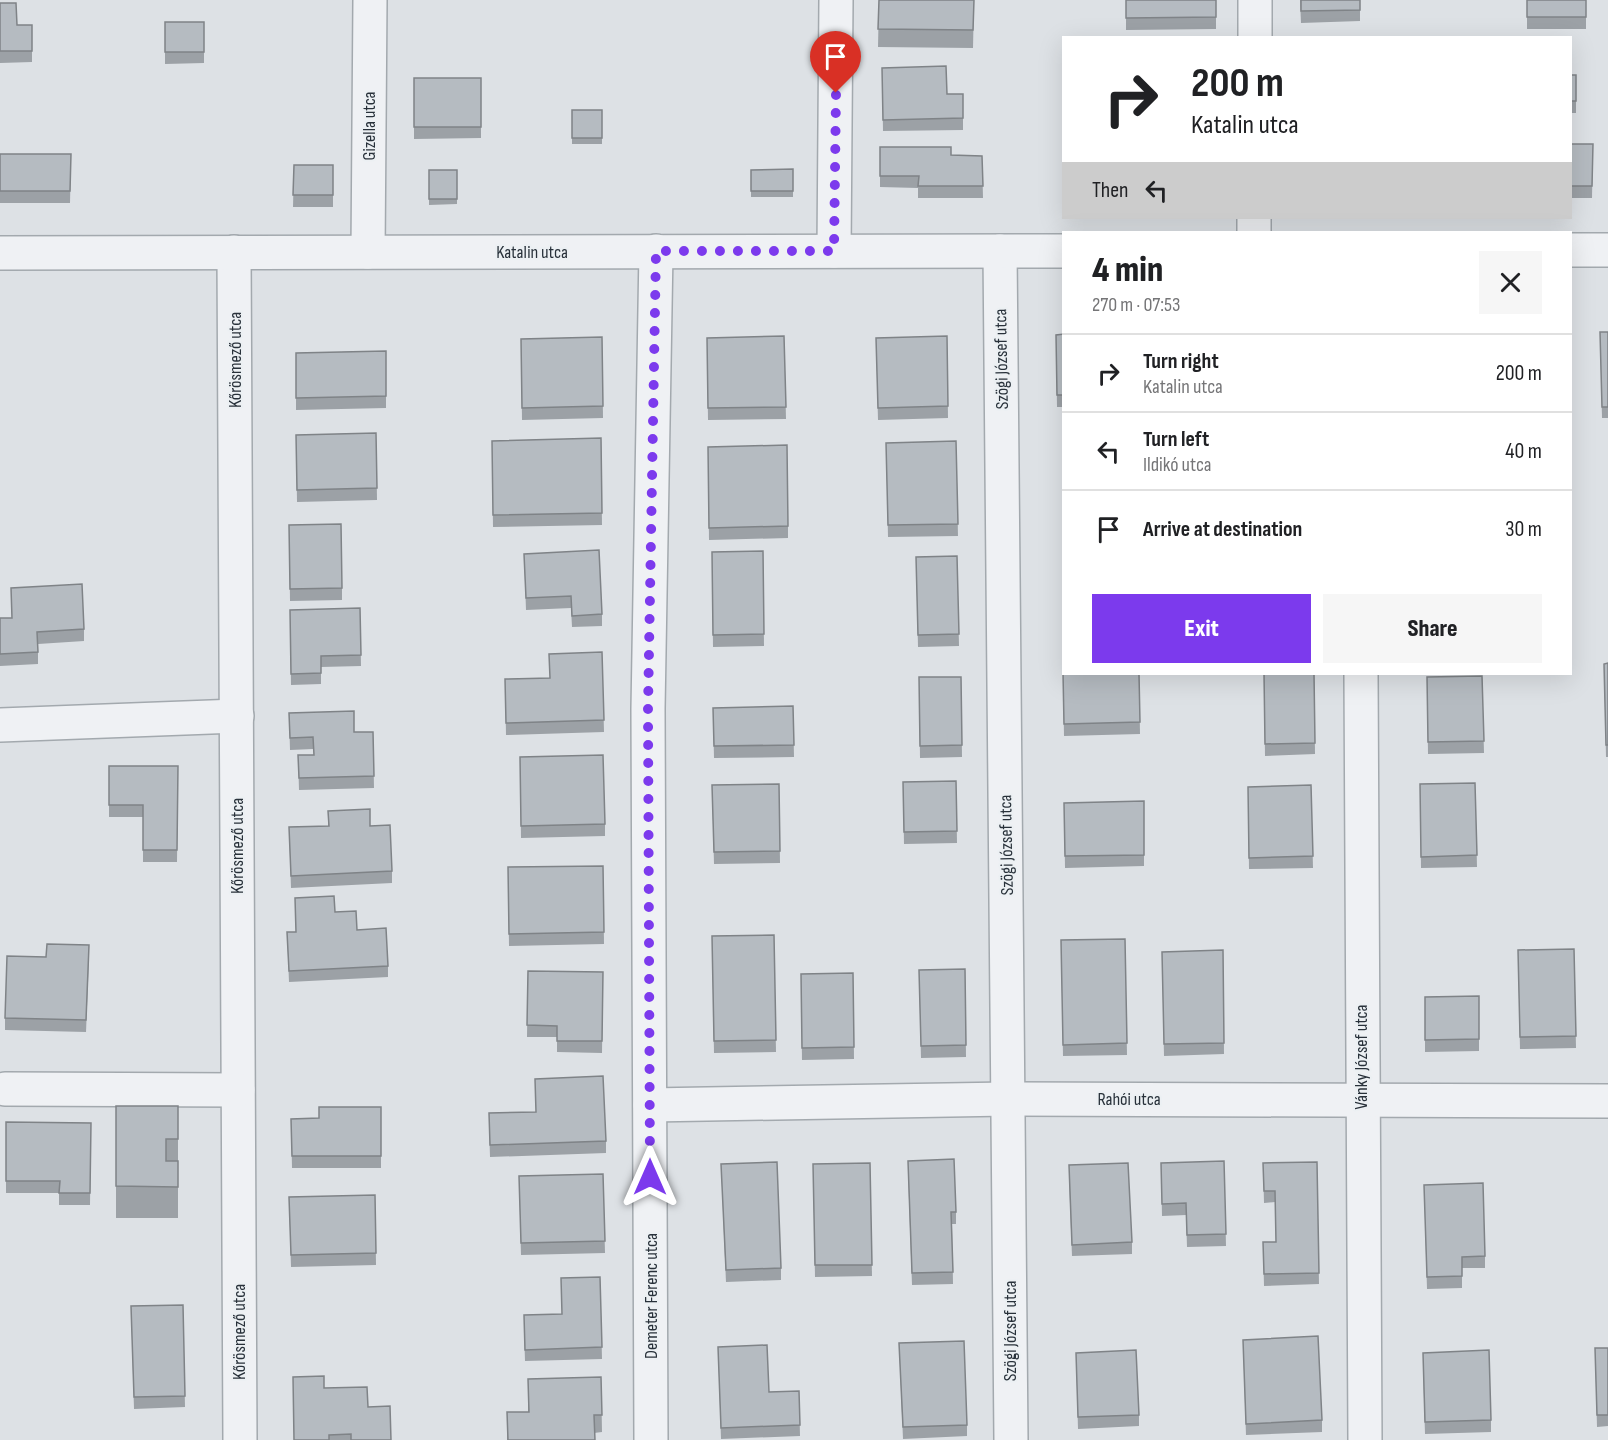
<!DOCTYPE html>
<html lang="en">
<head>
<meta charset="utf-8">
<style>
  body { margin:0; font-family:"Sofia Sans Condensed",sans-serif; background:#f6f6f6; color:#202124; height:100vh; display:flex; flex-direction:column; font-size:22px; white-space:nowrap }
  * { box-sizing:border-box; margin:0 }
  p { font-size:20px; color:#757577 }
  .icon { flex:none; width:33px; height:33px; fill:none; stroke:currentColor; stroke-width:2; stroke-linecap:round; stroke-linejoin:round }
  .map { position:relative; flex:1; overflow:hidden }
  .side { position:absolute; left:1062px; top:231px; width:510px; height:444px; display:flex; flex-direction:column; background:#fff; border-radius:0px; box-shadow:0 6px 24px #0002 }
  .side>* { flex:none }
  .hud { position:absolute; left:1062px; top:36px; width:510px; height:183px; border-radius:0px; box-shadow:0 6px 24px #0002; background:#fff; color:#202124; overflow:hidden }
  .pin { position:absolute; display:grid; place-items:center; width:51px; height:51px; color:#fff; margin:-62px -26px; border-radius:50% 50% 50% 0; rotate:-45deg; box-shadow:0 0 6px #0007 }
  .pin .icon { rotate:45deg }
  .me { position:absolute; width:66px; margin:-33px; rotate:0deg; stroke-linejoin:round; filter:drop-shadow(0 0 4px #0008) }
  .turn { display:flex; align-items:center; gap:21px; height:126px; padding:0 30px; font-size:27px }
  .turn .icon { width:78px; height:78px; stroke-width:2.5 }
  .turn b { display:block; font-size:42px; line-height:51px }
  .then { display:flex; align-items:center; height:57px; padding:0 30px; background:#0003; gap:12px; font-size:22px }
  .round { display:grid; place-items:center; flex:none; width:63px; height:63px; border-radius:0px; background:#f6f6f6 }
  .headline { display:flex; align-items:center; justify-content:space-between; height:102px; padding:0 30px }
  h1 { font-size:36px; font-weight:800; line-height:45px }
  .cta { display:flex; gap:12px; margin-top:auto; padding:12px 30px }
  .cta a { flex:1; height:69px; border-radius:0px; background:#7c3aed; color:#fff; font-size:24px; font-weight:800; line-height:69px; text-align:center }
  .cta a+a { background:#f6f6f6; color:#202124 }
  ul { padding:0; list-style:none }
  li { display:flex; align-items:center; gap:18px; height:78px; padding:0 30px; border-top:2px solid #e0e0e0 }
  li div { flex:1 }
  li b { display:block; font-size:22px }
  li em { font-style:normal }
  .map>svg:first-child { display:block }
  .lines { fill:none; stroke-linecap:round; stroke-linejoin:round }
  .minor-casing { stroke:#a3a9ae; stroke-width:36 }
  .minor { stroke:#eff1f4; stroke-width:33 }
  .wall { fill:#9ca1a6 }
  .building { fill:#b5bbc1; stroke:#7f8387; stroke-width:1.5 }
  .route { stroke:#7c3aed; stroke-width:10; stroke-dasharray:0 18 }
  .labels { text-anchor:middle; stroke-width:4.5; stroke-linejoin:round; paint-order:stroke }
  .street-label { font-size:18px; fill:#28313a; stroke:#ecf0f3 }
</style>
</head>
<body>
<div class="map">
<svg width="1608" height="1440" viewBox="0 0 1608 1440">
  <rect width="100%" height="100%" fill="#dde1e5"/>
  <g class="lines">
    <g class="minor-casing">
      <g id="minor">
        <path d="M1255 38V0"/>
        <path d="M1254 232V218"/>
        <path d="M1570 250H1608"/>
        <path d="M834 251 836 0"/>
        <path d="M1000 251 1011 1440"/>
        <path d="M234 252 240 1440"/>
        <path d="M368 252 370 0"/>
        <path d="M0 253 1064 251"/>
        <path d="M1361 674 1365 1440"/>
        <path d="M0 725 237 716"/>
        <path d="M5 1089 238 1090"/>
        <path d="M650 1105 1008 1099 1608 1101"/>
        <path d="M651 1440 648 709 656 251"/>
      </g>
    </g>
    <use href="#minor" class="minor"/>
  </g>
  <g class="wall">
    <path d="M879 0H974L973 48 878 47Z"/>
    <path d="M1126 0H1216V29L1126 30Z"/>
    <path d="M1300 0H1360V21L1301 23Z"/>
    <rect x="1527" y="0" width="59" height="29"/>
    <path d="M0 3 17 25H32V62L0 63Z"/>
    <path d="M165 22H204V63L165 64Z"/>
    <path d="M882 68 947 94H963V130L883 131Z"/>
    <rect x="1570" y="75" width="6" height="38"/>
    <path d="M414 78H481V138L414 139Z"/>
    <rect x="572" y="110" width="30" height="34"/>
    <path d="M1570 144H1593L1592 198H1570Z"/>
    <path d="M880 147 951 155 982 156 983 198H918V188L880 187Z"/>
    <path d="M0 154H71L70 203H0Z"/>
    <path d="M294 165H333V207H293Z"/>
    <path d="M793 169V197H751V170Z"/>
    <path d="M429 170H457V204L429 205Z"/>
    <path d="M1600 332H1608V418H1602Z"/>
    <path d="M1064 334V407H1057L1056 335Z"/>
    <path d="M784 336 786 419 708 420 707 338Z"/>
    <path d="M947 336 948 418 878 420 876 338Z"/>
    <path d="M602 337 603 418 522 420 521 339Z"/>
    <path d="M386 351V408L296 410V353Z"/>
    <path d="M376 433 377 500 297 502 296 435Z"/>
    <path d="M601 438 602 525 493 527 492 441Z"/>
    <path d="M956 441 958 536 888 537 886 443Z"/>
    <path d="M708 447 788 526V538L709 540Z"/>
    <path d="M289 525 342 588V600L290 601Z"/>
    <path d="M763 551 764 646 713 647 712 552Z"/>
    <path d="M524 554 602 614V626L572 627 571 608 526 610Z"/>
    <path d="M957 556 959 646 918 647 916 557Z"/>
    <path d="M11 588 84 629V641L38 644V664L0 666V618H12Z"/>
    <path d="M360 608 361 666 321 667V684L291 685 290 610Z"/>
    <path d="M602 652 604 732 506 735 505 679 549 678Z"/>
    <path d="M1608 663V757H1606L1604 664Z"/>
    <path d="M1063 673 1139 674 1140 734 1064 736Z"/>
    <path d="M1264 674H1314L1315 754 1265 756Z"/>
    <path d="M1482 676 1484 753 1428 754 1427 677Z"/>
    <path d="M919 677H961L962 757 920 758Z"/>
    <path d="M793 706 794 757 714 758 713 708Z"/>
    <path d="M289 713 354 732H373L374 788 299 790 298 755H314L313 749 290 750Z"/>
    <path d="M520 757 605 824V836L521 838Z"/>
    <path d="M109 766H178L177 862H143V817H109Z"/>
    <path d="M956 781 957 843 904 844 903 782Z"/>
    <path d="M1475 783 1477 867 1421 868 1420 784Z"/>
    <path d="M779 784 780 863 714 864 712 785Z"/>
    <path d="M1311 785 1313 868 1249 869 1248 787Z"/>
    <path d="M1144 801V866L1065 868 1064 803Z"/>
    <path d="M328 811 370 826 392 871V883L291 888 289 827 328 826Z"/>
    <path d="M603 866 604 944 509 946 508 867Z"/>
    <path d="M295 898 335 912 357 930 388 966V977L289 982 287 932H296Z"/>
    <path d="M774 935 776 1052 714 1053 712 936Z"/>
    <path d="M1125 939 1127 1055 1063 1056 1061 940Z"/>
    <path d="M1574 949 1576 1048 1520 1049 1518 950Z"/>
    <path d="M1223 950 1224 1054 1164 1056 1162 952Z"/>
    <path d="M46 957H89L86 1032 5 1030V1018Z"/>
    <path d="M965 969 966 1057 921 1058 919 970Z"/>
    <path d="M528 971 603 972 602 1053 557 1052V1037H527Z"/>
    <path d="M853 973 854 1059 802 1060 801 974Z"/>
    <path d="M1479 996V1051L1425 1052V997Z"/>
    <rect x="116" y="1106" width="62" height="112"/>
    <path d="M381 1107V1168H292L291 1119 319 1118Z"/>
    <path d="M6 1122 91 1123 90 1205H59V1193H6Z"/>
    <path d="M489 1125 606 1141V1153L490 1157Z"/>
    <path d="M1224 1161 1226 1246 1187 1247 1186 1215 1162 1216 1161 1163Z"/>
    <path d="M1317 1162 1319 1284 1264 1286 1263 1242H1276L1275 1202 1264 1203 1263 1163Z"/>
    <path d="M870 1163 872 1276 815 1277 813 1164Z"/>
    <path d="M721 1164 781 1268V1280L726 1282Z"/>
    <path d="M908 1172 956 1212V1224H952L953 1284 912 1285Z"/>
    <path d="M603 1174 605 1253 521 1255 519 1176Z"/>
    <path d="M1069 1177 1132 1242V1254L1072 1256Z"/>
    <path d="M1424 1185 1485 1256V1268H1462V1288L1427 1289Z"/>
    <path d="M375 1195 376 1265 291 1267 289 1197Z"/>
    <path d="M600 1277 602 1359 525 1361 524 1327 562 1314Z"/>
    <path d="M183 1305 185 1407 134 1409 131 1306Z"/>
    <path d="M1243 1340 1322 1420V1432L1246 1435Z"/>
    <path d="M899 1343 967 1425V1436L903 1439Z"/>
    <path d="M718 1347 769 1392 799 1391 800 1436 721 1439Z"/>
    <path d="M1595 1348H1608V1426L1597 1427Z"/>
    <path d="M1076 1353 1139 1415V1426L1078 1429Z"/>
    <path d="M1423 1364 1491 1420V1432L1425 1434Z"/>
    <path d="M601 1377 602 1432 594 1433 595 1440H507V1412H528V1379Z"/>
    <path d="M324 1388 368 1407 391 1440H294Z"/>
  </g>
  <g class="building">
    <path d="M879 0H974L973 30 878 29Z"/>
    <path d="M1126 0H1216V17L1126 18Z"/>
    <path d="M1301 0H1360V10L1301 11Z"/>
    <rect x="1527" y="0" width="59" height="17"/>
    <path d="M0 3H16L17 25H32V51H0Z"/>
    <rect x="165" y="22" width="39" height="30"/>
    <path d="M946 66 947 94H963V118L883 120 882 68Z"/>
    <rect x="1570" y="75" width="6" height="26"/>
    <rect x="414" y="78" width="67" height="49"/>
    <rect x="572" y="110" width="30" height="28"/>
    <path d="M1570 144H1593L1592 186H1570Z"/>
    <path d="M880 147H951V155L982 156 983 186H918L919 176H880Z"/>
    <path d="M0 154H71L70 191H0Z"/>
    <path d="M294 165H333V195H293Z"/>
    <path d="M793 169V191H751V170Z"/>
    <rect x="429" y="170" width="28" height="29"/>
    <path d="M1600 332H1608V407H1602Z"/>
    <path d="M1064 334V395H1057L1056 335Z"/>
    <path d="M784 336 786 407 708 408 707 338Z"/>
    <path d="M947 336 948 406 878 408 876 338Z"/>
    <path d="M602 337 603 406 522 408 521 339Z"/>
    <path d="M386 351V396L296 398V353Z"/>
    <path d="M376 433 377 488 297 490 296 435Z"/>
    <path d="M601 438 602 513 493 515 492 441Z"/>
    <path d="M956 441 958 524 888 525 886 443Z"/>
    <path d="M787 445 788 526 709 528 708 447Z"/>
    <path d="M341 524 342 588 290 589 289 525Z"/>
    <path d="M599 550 602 614 572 616 571 596 526 598 524 554Z"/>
    <path d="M763 551 764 634 713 635 712 552Z"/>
    <path d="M957 556 959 634 918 635 916 557Z"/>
    <path d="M82 584 84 629 37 632 38 652 0 654V618H12L11 588Z"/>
    <path d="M360 608 361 655 321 656V673L291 674 290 610Z"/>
    <path d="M602 652 604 720 506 723 505 679 550 678 549 654Z"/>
    <path d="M1608 663V745H1606L1604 664Z"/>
    <path d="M1063 673 1139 674 1140 722 1064 724Z"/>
    <path d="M1264 674H1314L1315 743 1265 744Z"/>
    <path d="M1482 676 1484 741 1428 742 1427 677Z"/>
    <path d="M919 677H961L962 745 920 746Z"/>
    <path d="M793 706 794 745 714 746 713 708Z"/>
    <path d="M354 711V732H373L374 776 299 778 298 755H314L313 737 290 738 289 713Z"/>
    <path d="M603 755 605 824 521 826 520 757Z"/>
    <path d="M109 766H178L177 850H143V805H109Z"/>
    <path d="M956 781 957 831 904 832 903 782Z"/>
    <path d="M1475 783 1477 855 1421 857 1420 784Z"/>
    <path d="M779 784 780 851 714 852 712 785Z"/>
    <path d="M1311 785 1313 856 1249 858 1248 787Z"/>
    <path d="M1144 801V855L1065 856 1064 803Z"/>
    <path d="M370 809V826L390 825 392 871 291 876 289 827 329 826 328 811Z"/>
    <path d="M603 866 604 932 509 934 508 867Z"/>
    <path d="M334 896 335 912 356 911 357 930 386 928 388 966 289 971 287 932H296L295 898Z"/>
    <path d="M774 935 776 1040 714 1041 712 936Z"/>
    <path d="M1125 939 1127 1043 1063 1045 1061 940Z"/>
    <path d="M47 944 89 945 86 1020 5 1018 7 956 46 957Z"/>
    <path d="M1574 949 1576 1036 1520 1037 1518 950Z"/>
    <path d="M1223 950 1224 1043 1164 1044 1162 952Z"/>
    <path d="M965 969 966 1045 921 1046 919 970Z"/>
    <path d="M528 971 603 972 602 1041H557V1026L527 1025Z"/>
    <path d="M853 973 854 1047 802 1048 801 974Z"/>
    <path d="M1479 996V1039L1425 1040V997Z"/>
    <path d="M603 1076 606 1141 490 1145 489 1113 536 1112 535 1079Z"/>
    <path d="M116 1106H178V1139H166V1161H178V1187L116 1186Z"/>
    <path d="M319 1107H381V1156H292L291 1119 319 1118Z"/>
    <path d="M6 1122 91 1123 90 1193H59L60 1181H6Z"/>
    <path d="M954 1159 956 1212H951L953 1272 912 1273 908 1161Z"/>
    <path d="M1224 1161 1226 1234 1187 1235 1186 1203 1162 1204 1161 1163Z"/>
    <path d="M777 1162 781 1268 726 1270 721 1164Z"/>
    <path d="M1317 1162 1319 1273 1264 1274 1263 1242H1276L1275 1191H1264L1263 1163Z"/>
    <path d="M870 1163 872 1265H815L813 1164Z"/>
    <path d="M1128 1163 1132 1242 1072 1245 1069 1165Z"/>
    <path d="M603 1174 605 1241 521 1243 519 1176Z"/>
    <path d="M1483 1183 1485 1256 1462 1257V1276L1427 1277 1424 1185Z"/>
    <path d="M375 1195 376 1253 291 1255 289 1197Z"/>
    <path d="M600 1277 602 1347 525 1350 524 1315 562 1314 561 1278Z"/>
    <path d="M183 1305 185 1396 134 1397 131 1306Z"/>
    <path d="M1318 1336 1322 1420 1246 1424 1243 1340Z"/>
    <path d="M964 1341 967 1425 903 1427 899 1343Z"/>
    <path d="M767 1345 769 1392 799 1391 800 1425 721 1428 718 1347Z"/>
    <path d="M1595 1348H1608V1415H1597Z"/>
    <path d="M1136 1350 1139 1415 1078 1417 1076 1353Z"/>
    <path d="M1489 1350 1491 1420 1425 1422 1423 1353Z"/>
    <path d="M324 1376V1388L367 1387 368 1407 390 1406 391 1440H351V1434L329 1435V1440H294L293 1377Z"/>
    <path d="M601 1377 602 1415H594L595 1440H508L507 1412H529L528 1379Z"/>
  </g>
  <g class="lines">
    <path class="route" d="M650 1177 648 709 656 251H834L836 93"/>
  </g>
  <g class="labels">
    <g class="street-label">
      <text transform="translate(369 126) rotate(-90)" y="6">Gizella utca</text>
      <text x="532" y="258">Katalin utca</text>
      <text transform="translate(1001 359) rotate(-91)" y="6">Szögi József utca</text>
      <text transform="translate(235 360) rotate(-90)" y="6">Kőrösmező utca</text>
      <text transform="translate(1006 845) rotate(-91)" y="6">Szögi József utca</text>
      <text transform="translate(237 846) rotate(-90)" y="6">Kőrösmező utca</text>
      <text transform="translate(1361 1057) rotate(-90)" y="6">Vánky József utca</text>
      <text x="1129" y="1105">Rahói utca</text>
      <text transform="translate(651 1296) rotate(-90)" y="6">Demeter Ferenc utca</text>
      <text transform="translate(1010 1331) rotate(-90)" y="6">Szögi József utca</text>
      <text transform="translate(239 1332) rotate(-90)" y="6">Kőrösmező utca</text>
    </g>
  </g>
</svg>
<div class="pin" style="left:836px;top:93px;background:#d93025"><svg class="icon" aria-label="arrive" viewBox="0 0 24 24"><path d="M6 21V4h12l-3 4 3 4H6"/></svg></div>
<svg class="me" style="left:650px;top:1177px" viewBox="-20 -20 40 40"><path d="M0-17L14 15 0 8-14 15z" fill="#7c3aed" stroke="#fff" stroke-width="4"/></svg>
<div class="hud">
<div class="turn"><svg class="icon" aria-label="right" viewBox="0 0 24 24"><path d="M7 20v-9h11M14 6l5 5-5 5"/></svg><div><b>200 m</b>Katalin utca</div></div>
<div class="then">Then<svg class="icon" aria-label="left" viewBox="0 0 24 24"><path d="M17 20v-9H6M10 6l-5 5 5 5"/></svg></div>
</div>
<section class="side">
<div class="headline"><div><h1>4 min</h1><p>270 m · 07:53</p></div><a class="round"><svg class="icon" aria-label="close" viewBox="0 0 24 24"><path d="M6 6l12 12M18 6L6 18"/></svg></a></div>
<ul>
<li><svg class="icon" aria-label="right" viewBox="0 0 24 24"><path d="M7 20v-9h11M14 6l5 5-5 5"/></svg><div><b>Turn right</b><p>Katalin utca</p></div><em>200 m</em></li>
<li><svg class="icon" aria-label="left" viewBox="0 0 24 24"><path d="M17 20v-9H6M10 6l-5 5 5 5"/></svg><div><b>Turn left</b><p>Ildikó utca</p></div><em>40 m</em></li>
<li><svg class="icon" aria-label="arrive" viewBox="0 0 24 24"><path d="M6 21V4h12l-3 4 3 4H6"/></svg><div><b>Arrive at destination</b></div><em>30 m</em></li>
</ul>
<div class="cta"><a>Exit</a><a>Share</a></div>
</section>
</div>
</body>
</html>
